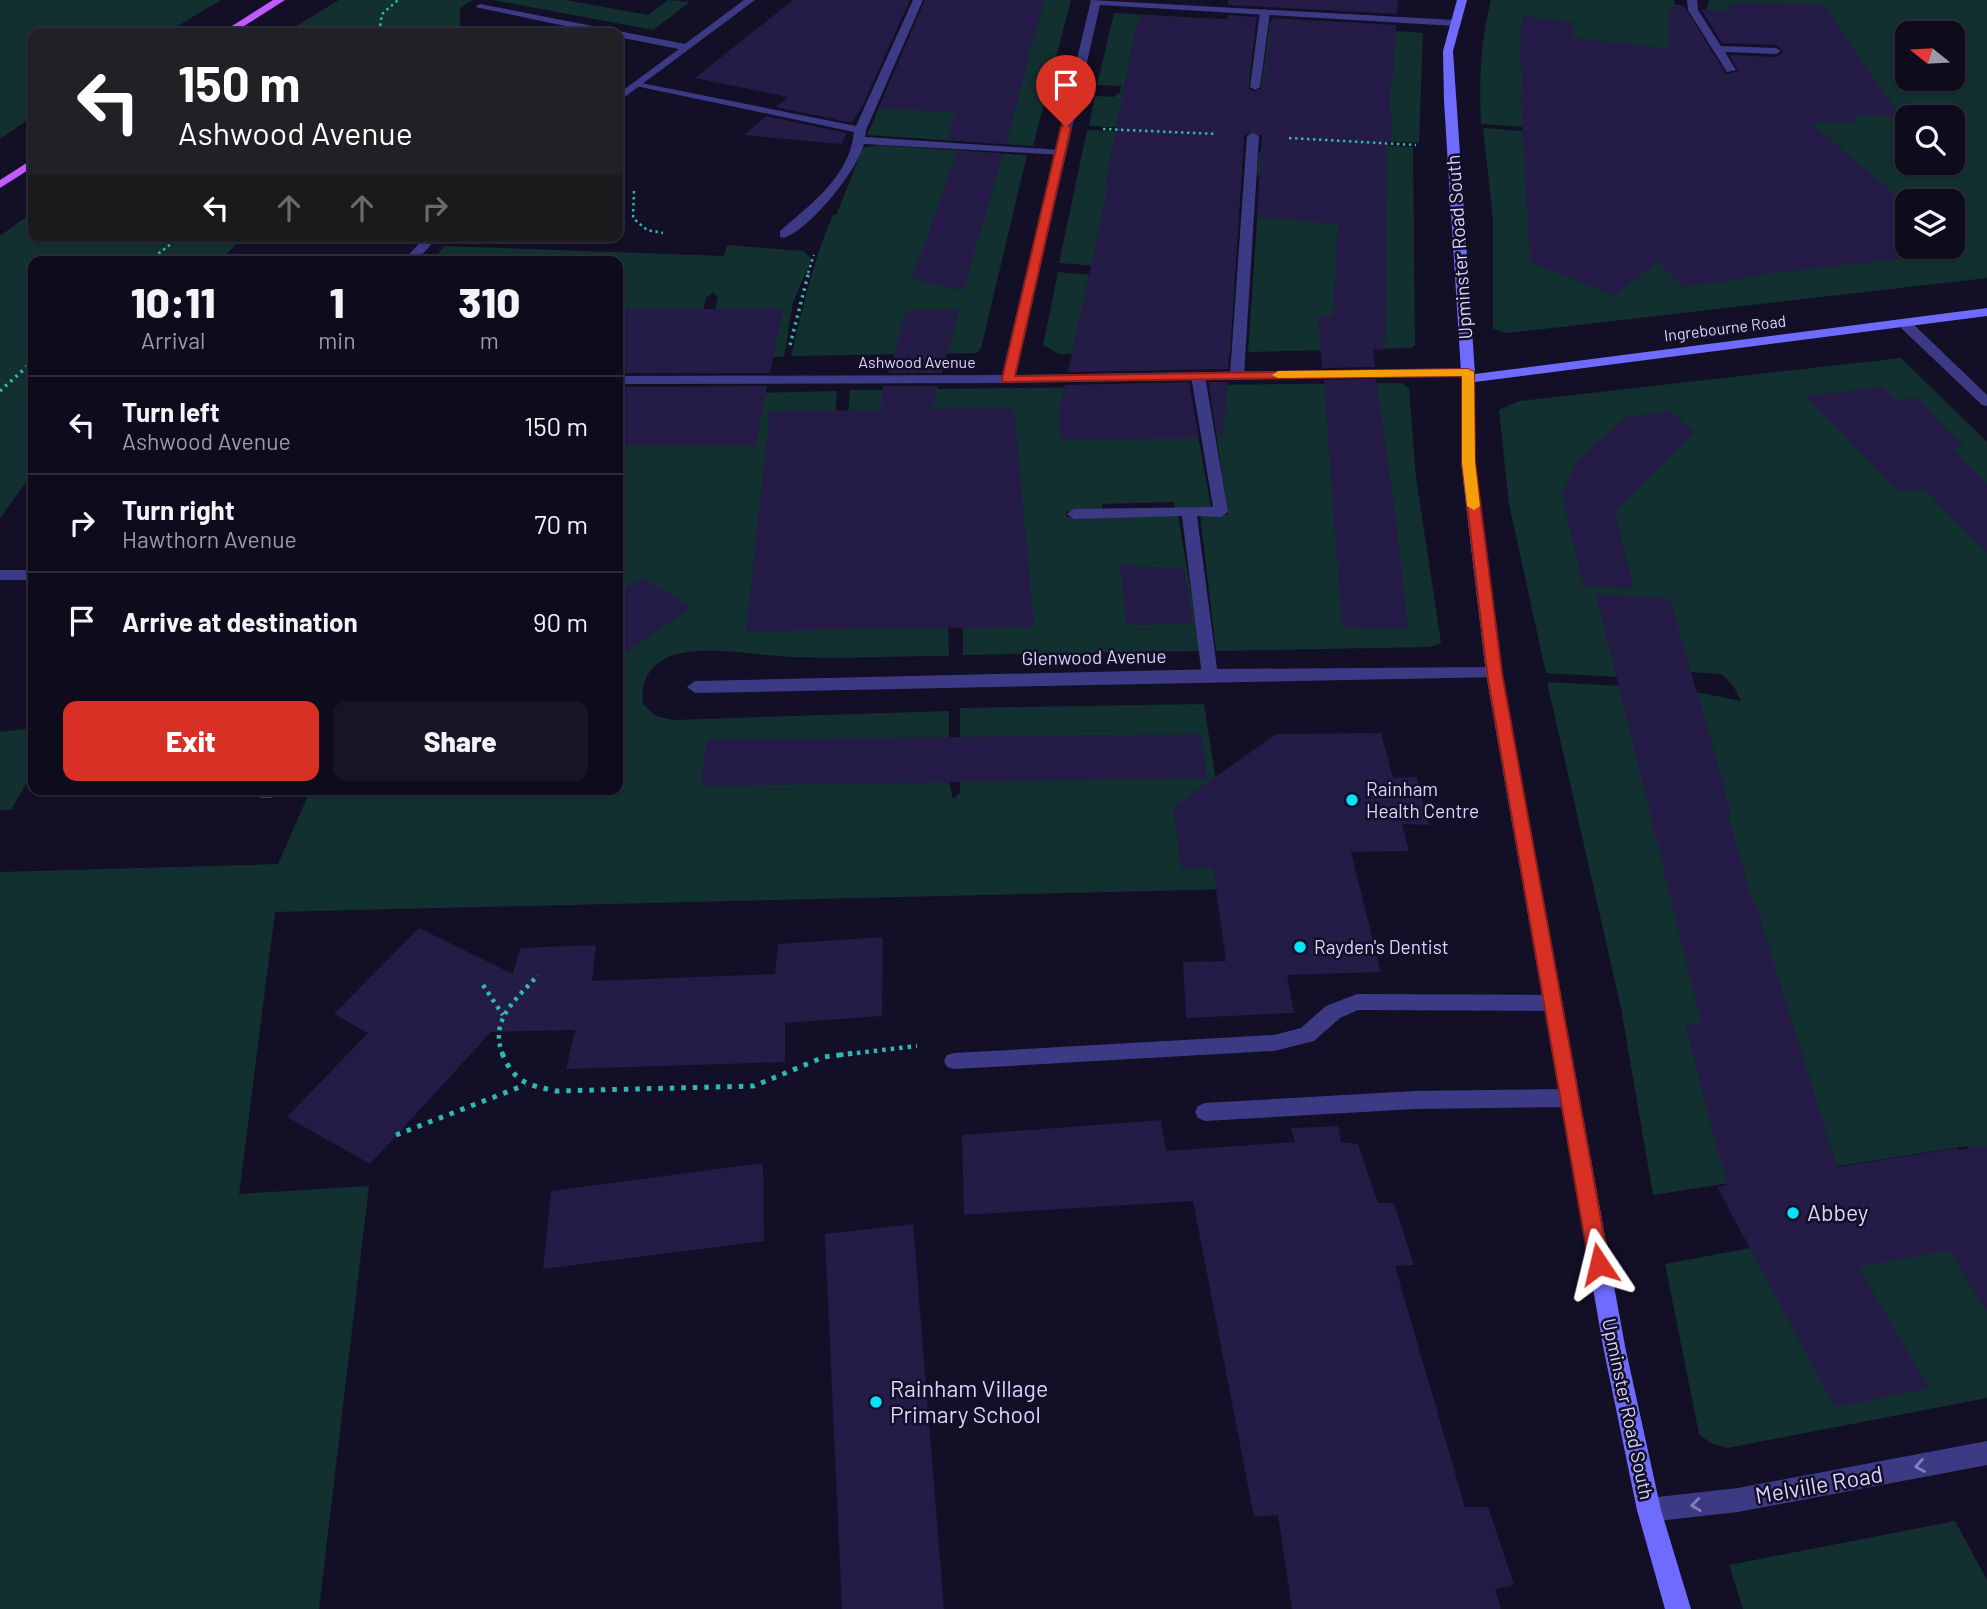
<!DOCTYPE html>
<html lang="en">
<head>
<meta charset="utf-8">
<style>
  body { margin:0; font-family:Barlow,sans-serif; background:#171425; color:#f1f3f6; height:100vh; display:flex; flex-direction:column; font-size:26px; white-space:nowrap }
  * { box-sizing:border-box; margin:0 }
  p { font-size:23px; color:#9b9ba3 }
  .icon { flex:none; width:38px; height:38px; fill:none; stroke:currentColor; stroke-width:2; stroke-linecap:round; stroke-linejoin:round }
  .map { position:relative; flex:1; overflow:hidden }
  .side { position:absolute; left:28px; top:256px; width:595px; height:539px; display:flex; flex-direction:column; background:#0e0b1c; border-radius:14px; box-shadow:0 2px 5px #0004,0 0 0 2px #2e2b3b }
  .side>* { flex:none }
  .top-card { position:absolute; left:28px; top:28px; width:595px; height:214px; border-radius:14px; box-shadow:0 2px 5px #0004,0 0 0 2px #2e2b3b; background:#202124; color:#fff; overflow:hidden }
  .needle { width:46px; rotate:288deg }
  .buttons { position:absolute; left:1895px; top:21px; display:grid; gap:14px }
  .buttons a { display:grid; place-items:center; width:70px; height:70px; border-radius:14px; background:#0e0b1c; box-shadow:0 2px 5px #0004,0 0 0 2px #2e2b3b; font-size:35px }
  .pin { position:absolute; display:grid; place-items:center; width:60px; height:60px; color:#fff; margin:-72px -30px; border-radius:50% 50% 50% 0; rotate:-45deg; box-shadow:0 0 7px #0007 }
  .pin .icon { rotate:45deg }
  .me { position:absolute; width:77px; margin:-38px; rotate:350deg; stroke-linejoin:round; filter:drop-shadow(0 0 5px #0008) }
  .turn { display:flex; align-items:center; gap:24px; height:147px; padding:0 35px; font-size:32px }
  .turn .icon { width:91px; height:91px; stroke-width:2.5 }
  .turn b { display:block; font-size:49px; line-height:60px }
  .lanes { display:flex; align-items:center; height:66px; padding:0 35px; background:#0003; justify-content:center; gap:35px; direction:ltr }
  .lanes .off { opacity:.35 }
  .eta { display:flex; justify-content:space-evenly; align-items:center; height:119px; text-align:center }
  .eta b { font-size:42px; font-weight:800; line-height:49px }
  .cta { display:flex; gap:14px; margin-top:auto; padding:14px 35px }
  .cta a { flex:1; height:80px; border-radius:14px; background:#d93025; color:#fff; font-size:28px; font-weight:800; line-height:80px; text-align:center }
  .cta a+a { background:#171425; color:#f1f3f6 }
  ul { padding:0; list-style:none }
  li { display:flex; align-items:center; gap:21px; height:98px; padding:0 35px; border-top:2px solid #2e2b3b }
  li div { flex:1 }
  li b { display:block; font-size:26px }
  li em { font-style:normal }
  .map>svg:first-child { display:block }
  .green { fill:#12302f; fill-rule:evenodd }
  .building { fill:#241b47 }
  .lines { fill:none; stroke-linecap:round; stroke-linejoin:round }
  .path-far3 { stroke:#2fb8b0; stroke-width:2.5; stroke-dasharray:2.5 3.5; stroke-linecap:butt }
  .path-far2 { stroke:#2fb8b0; stroke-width:3.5; stroke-dasharray:2.5 4.5; stroke-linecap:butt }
  .path-far1 { stroke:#2fb8b0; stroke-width:4.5; stroke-dasharray:3.5 5; stroke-linecap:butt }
  .path { stroke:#2fb8b0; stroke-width:5; stroke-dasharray:4.5 7; stroke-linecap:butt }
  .lane { fill:#3d3a85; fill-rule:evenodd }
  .street { fill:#3d3a85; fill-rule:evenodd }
  .secondary { fill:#6f6bff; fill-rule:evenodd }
  .primary { fill:#c25bff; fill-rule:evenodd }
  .oneway { stroke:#837fbc }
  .route { fill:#d93025; stroke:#8d1f18; stroke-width:2 }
  .slow { fill:#f59e0b }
  .poi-dot { fill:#00e5ff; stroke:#130f26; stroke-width:2.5 }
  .labels { text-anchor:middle; stroke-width:5; stroke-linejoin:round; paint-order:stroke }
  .far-street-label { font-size:16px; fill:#d9d4ff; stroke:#130f26 }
  .street-label { font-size:19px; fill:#d9d4ff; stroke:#130f26 }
  .poi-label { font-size:19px; fill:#d9d4ff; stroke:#130f26; text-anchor:start }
  .near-poi-label { font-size:23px; fill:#d9d4ff; stroke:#130f26; text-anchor:start }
  .near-street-label { font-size:23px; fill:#d9d4ff; stroke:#130f26 }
</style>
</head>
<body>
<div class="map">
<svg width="1987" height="1609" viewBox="0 0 1987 1609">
  <rect width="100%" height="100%" fill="#130f26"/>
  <g class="green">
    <path d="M0 0H221L166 33H33V116L0 139Z"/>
    <path d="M339 0H473L460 8V26L449 33H285Z"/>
    <path d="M493 0H565L648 15 668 0 690 2 653 30Z"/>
    <path d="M925 0H1071L1033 146 867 135Z"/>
    <path d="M1491 0H1674L1675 5H1681L1717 76 1799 61 1789 43 1706 10 1709 0H1987V278L1508 333 1493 329V220L1483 128 1579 135 1590 132 1481 124C1479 79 1480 44 1491 0ZM1908 33H1953V79H1908ZM1908 117H1953V163H1908ZM1908 201H1953V247H1908Z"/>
    <path d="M1114 13 1256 21 1248 93 1260 94 1270 21 1423 33 1419 143 1089 126 1095 96 1113 97 1120 93 1121 86 1097 85Z"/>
    <path d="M1087 130 1244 137 1230 353 1059 354 1043 345 1058 272 1145 279 1137 269 1059 263Z"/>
    <path d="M1293 140 1413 147 1415 345 1411 348 1248 352 1260 176 1257 175 1259 152Z"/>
    <path d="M878 145 1027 155 981 348 977 353 791 356C802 309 814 257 833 215H836L863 148Z"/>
    <path d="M33 212V236H245L219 261H33V473L0 518V236Z"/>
    <path d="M727 245 803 251 812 259 793 302 784 357 703 356 718 297 713 292 706 298 691 357 618 356V261H433L444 246 724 256Z"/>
    <path d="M1901 358 1987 442V1176L1967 1146 1653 1195 1621 1008 1547 682 1695 690 1696 692 1741 701 1734 687 1722 674 1690 672 1692 681 1546 673 1509 504 1499 410 1519 401Z"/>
    <path d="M1396 383H1402L1409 388 1416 477 1441 643 1430 647 1216 651 1200 514 1228 515 1209 385Z"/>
    <path d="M1189 386 1211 507 1175 509 1174 502 1102 504V510L1066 512 1067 517 1178 515 1201 651 963 655 962 590 948 628 949 656C897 656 844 659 792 657 755 656 711 644 674 655 652 662 639 681 643 704L656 716 673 720 949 711V782L953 799 960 793V708L1204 704 1233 889 275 912 239 1194 369 1186 319 1609H0V872L278 864 311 789H618V396L837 391 833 442 845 449 850 390Z"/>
    <path d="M33 728V772L11 810H0V732Z"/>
    <path d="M1953 1210 1959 1266 1987 1311V1398L1727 1448 1710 1443 1699 1434 1665 1264Z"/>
    <path d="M1955 1521 1987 1580V1609H1743L1729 1565Z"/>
  </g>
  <g class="building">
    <path d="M793 0H910L862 107 852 123 776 107 788 97 695 78Z"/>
    <path d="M925 0H1044L1006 144 947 140 955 112 879 108Z"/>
    <path d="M1228 0H1398L1397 14 1228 5Z"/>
    <path d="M1728 3 1824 5 1900 116 1853 115 1858 123 1810 122 1908 206V247H1953V245L1962 252 1755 275 1757 277 1683 287 1658 261 1614 296 1530 262 1521 100 1523 69 1519 68 1522 16 1573 22V38L1669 48V6L1685 7 1726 74 1738 71 1730 55 1776 57 1782 53 1783 50 1776 45 1722 43 1701 9 1733 12Z"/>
    <path d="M1140 15 1228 20V15L1257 17 1247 87 1254 92 1263 87 1272 18 1396 25 1392 86 1389 85 1392 141H1387L1385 350 1373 349 1375 367 1322 368 1318 316 1333 317 1338 224 1257 217 1262 136 1252 131 1244 136 1228 369 1068 372 1108 186H1105L1136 24H1139Z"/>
    <path d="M766 116 847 133 841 144 744 135Z"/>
    <path d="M957 152 1003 154 963 291 912 279Z"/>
    <path d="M618 309H783L770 373H618Z"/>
    <path d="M907 310H959L942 373H888Z"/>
    <path d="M1376 379 1395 514 1408 630 1342 627 1324 380Z"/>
    <path d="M1189 382 1199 438 1060 439 1059 411 1065 385Z"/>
    <path d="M1209 382H1227L1223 438H1218Z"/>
    <path d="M767 386 756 446 618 445V387Z"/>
    <path d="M883 386H938L931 409H1014L1034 627 746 631 770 411 881 410Z"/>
    <path d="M1883 387 1896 400 1917 398 1964 447 1952 448 1987 484V553L1924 489 1898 492 1806 396Z"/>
    <path d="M1671 411 1695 433 1615 511 1634 589 1583 586 1562 494 1576 462 1626 417Z"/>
    <path d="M1120 565 1184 569 1193 624 1127 625Z"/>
    <path d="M642 578 692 607 618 658V594Z"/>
    <path d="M1596 594 1670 599 1722 779 1731 816 1728 815 1753 902H1755L1837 1167 1957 1148 1958 1150 1987 1146V1311L1949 1250 1858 1267 1929 1388 1835 1407 1717 1187 1727 1185 1685 1024 1702 1025Z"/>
    <path d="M1381 733 1393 778 1417 777 1429 825 1402 824 1409 851 1351 852 1381 972 1287 975 1294 1013 1186 1018 1183 962 1226 961 1213 868 1181 869 1173 807 1276 734Z"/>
    <path d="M1201 734 1207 778 701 786 707 740Z"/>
    <path d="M419 928 513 974 520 948 596 945 592 981 775 974 778 944 883 937 882 1016 785 1023V1062L566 1069 575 1030 491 1032 370 1164 287 1117 368 1033 334 1014Z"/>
    <path d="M1161 1120 1166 1151 1295 1142 1291 1128 1338 1126 1341 1142 1358 1144 1378 1203H1394L1414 1265 1395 1266 1465 1507H1488L1514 1585 1495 1589 1501 1609H1292L1278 1515 1254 1517 1193 1201 964 1215 962 1135Z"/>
    <path d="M763 1163 764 1241 543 1269 551 1191Z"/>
    <path d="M913 1224 944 1609H842L825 1234Z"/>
  </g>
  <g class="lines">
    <g class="path-far3">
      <path d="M389 33 380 27 382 14 398 0"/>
      <path d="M1103 129 1217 134"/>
      <path d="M1289 138 1416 145"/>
      <path d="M634 191 633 218 647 230 663 233"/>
      <path d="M149 261 181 236"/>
      <path d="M808 273 814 255"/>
    </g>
    <g class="path-far2">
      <path d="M790 345 809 271"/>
      <path d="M0 391 33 361"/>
    </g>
    <g class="path-far1">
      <path d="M483 985 503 1015"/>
      <path d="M503 1055C488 1020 517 999 538 975"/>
      <path d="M840 1055 917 1046"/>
    </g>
    <g class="path">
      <path d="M502 1053C514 1082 527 1085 556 1091L754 1086 824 1057 855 1053"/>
      <path d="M396 1135 525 1085"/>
    </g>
    <g class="lane">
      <path d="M913 0H923L866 130 865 137 1060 150 1064 151V155L864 144C857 171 811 228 784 238L780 237V231C811 204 850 176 854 132L631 85 636 82 856 126Z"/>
      <path d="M1265 9 1270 12 1260 87 1255 90 1250 87 1260 12Z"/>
      <path d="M1253 133 1259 136 1244 375 1237 379 1230 375 1247 136Z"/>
      <path d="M1198 372 1205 376 1228 512 1221 517 1197 516 1218 676 1210 682 1202 676 1182 516 1074 519 1067 514 1074 509 1213 507 1191 376Z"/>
      <path d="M1357 994 1553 995 1560 997 1563 1003 1560 1009 1553 1011 1358 1010 1340 1018 1314 1041 1274 1051 954 1069 947 1067 944 1061 947 1055 954 1053 1274 1035 1301 1028 1326 1006Z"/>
      <path d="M1569 1089 1576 1092 1579 1098 1576 1104 1569 1107 1415 1109 1205 1121 1198 1118 1195 1112 1198 1106 1205 1103 1415 1091Z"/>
    </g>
    <g class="street">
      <path d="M744 0H755L618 102V94L679 49 618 37V33H599L475 7 480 4 685 44Z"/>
      <path d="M1091 0 1455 20 1460 23 1455 26 1100 5 1016 375 1468 368 1475 372 1473 375 1008 383 618 384V376L1002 375Z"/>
      <path d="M1687 0H1697L1698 10 1721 46 1776 48 1781 51 1776 54 1725 52 1736 70 1727 72 1688 10Z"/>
      <path d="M426 236H439L416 261H403Z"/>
      <path d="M1904 319 1909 320 1987 395V406L1982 405 1899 326V320Z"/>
      <rect x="0" y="570" width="33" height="10"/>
      <path d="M1494 667 1500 669 1502 673 1500 677 695 693 687 687 695 681 1220 669Z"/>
      <path d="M259 789H277L272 798H260L257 794Z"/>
      <path d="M1987 1441V1465L1738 1512 1649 1522 1640 1519 1637 1510 1640 1501 1649 1498 1738 1488Z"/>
    </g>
    <path class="secondary" d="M1457 0H1467L1453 51 1475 374 1987 308V316L1475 382V462L1502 673 1625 1346 1661 1510 1691 1609H1665L1637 1510 1603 1346 1486 673 1461 462V372L1444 101 1443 51Z"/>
    <g class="primary">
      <path d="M273 0H285L233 33H221Z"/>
      <path d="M33 159V167L0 188V180Z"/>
    </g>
  </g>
  <defs><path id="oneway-chevron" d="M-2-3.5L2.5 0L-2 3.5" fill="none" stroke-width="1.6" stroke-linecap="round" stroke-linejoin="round" transform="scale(1.75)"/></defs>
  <g class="oneway">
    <use href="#oneway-chevron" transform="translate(1920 1466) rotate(170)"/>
    <use href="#oneway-chevron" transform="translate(1696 1505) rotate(173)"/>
  </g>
  <path class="route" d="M1066 124 1071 127 1015 376 1468 369 1474 372 1475 462 1502 673 1609 1264 1606 1270 1599 1273 1592 1270 1589 1264 1487 673 1462 462V376L1003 382 1002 379 1061 127Z"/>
  <path class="slow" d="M1468 369 1474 372 1475 462 1480 506 1474 510 1467 506 1462 462V376L1278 378 1272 375 1278 371Z"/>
  <g class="poi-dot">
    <circle cx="1352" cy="800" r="7"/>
    <circle cx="1300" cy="947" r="7"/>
    <circle cx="1793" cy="1213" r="7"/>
    <circle cx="876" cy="1402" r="7"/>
  </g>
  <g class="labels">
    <g class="far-street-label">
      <text transform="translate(1725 328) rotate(-7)" y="6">Ingrebourne Road</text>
      <text x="917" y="368">Ashwood Avenue</text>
    </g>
    <g class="street-label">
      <text transform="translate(1459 247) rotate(-94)" y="7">Upminster Road South</text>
      <text transform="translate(1094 657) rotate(-1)" y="7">Glenwood Avenue</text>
      <text transform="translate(1628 1409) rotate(78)" y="7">Upminster Road South</text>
    </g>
    <g class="poi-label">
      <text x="1366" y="796">Rainham<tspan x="1366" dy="22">Health Centre</tspan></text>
      <text x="1314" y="954">Rayden's Dentist</text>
    </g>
    <g class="near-poi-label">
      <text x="1807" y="1221">Abbey</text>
      <text x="890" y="1397">Rainham Village<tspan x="890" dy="26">Primary School</tspan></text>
    </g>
    <g class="near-street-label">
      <text transform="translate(1819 1485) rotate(-10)" y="8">Melville Road</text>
    </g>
  </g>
</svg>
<div class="buttons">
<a><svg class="needle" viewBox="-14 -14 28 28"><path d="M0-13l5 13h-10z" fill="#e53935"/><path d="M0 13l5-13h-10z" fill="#9b9ba3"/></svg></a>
<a><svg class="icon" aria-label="search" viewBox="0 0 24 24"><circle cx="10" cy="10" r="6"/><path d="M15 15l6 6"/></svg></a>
<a><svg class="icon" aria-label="layers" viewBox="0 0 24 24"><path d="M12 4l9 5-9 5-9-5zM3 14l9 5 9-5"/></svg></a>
</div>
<div class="pin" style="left:1066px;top:127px;background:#d93025"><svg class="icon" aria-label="arrive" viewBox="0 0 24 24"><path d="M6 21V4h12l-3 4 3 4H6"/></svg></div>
<svg class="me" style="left:1599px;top:1264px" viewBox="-20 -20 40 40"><path d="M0-17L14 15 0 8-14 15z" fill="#d93025" stroke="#fff" stroke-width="4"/></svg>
<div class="top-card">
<div class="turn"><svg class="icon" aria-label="left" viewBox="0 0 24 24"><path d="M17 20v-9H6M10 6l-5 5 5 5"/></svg><div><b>150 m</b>Ashwood Avenue</div></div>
<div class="lanes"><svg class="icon" aria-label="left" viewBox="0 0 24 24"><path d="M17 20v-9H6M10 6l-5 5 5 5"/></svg><svg class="icon off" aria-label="ahead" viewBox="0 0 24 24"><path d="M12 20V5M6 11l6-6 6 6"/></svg><svg class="icon off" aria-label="ahead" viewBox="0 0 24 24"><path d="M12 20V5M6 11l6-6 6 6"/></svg><svg class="icon off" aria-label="right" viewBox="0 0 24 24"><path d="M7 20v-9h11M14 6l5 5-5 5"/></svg></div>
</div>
<section class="side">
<div class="eta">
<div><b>10:11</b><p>Arrival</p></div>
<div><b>1</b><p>min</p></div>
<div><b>310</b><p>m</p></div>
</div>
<ul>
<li><svg class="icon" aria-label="left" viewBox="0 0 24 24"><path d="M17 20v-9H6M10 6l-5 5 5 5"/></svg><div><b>Turn left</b><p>Ashwood Avenue</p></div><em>150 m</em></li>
<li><svg class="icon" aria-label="right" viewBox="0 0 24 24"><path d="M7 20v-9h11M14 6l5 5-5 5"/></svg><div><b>Turn right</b><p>Hawthorn Avenue</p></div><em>70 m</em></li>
<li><svg class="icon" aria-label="arrive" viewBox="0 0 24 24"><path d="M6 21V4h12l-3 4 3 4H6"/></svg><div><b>Arrive at destination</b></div><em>90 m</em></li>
</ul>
<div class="cta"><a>Exit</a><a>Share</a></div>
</section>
</div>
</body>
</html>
